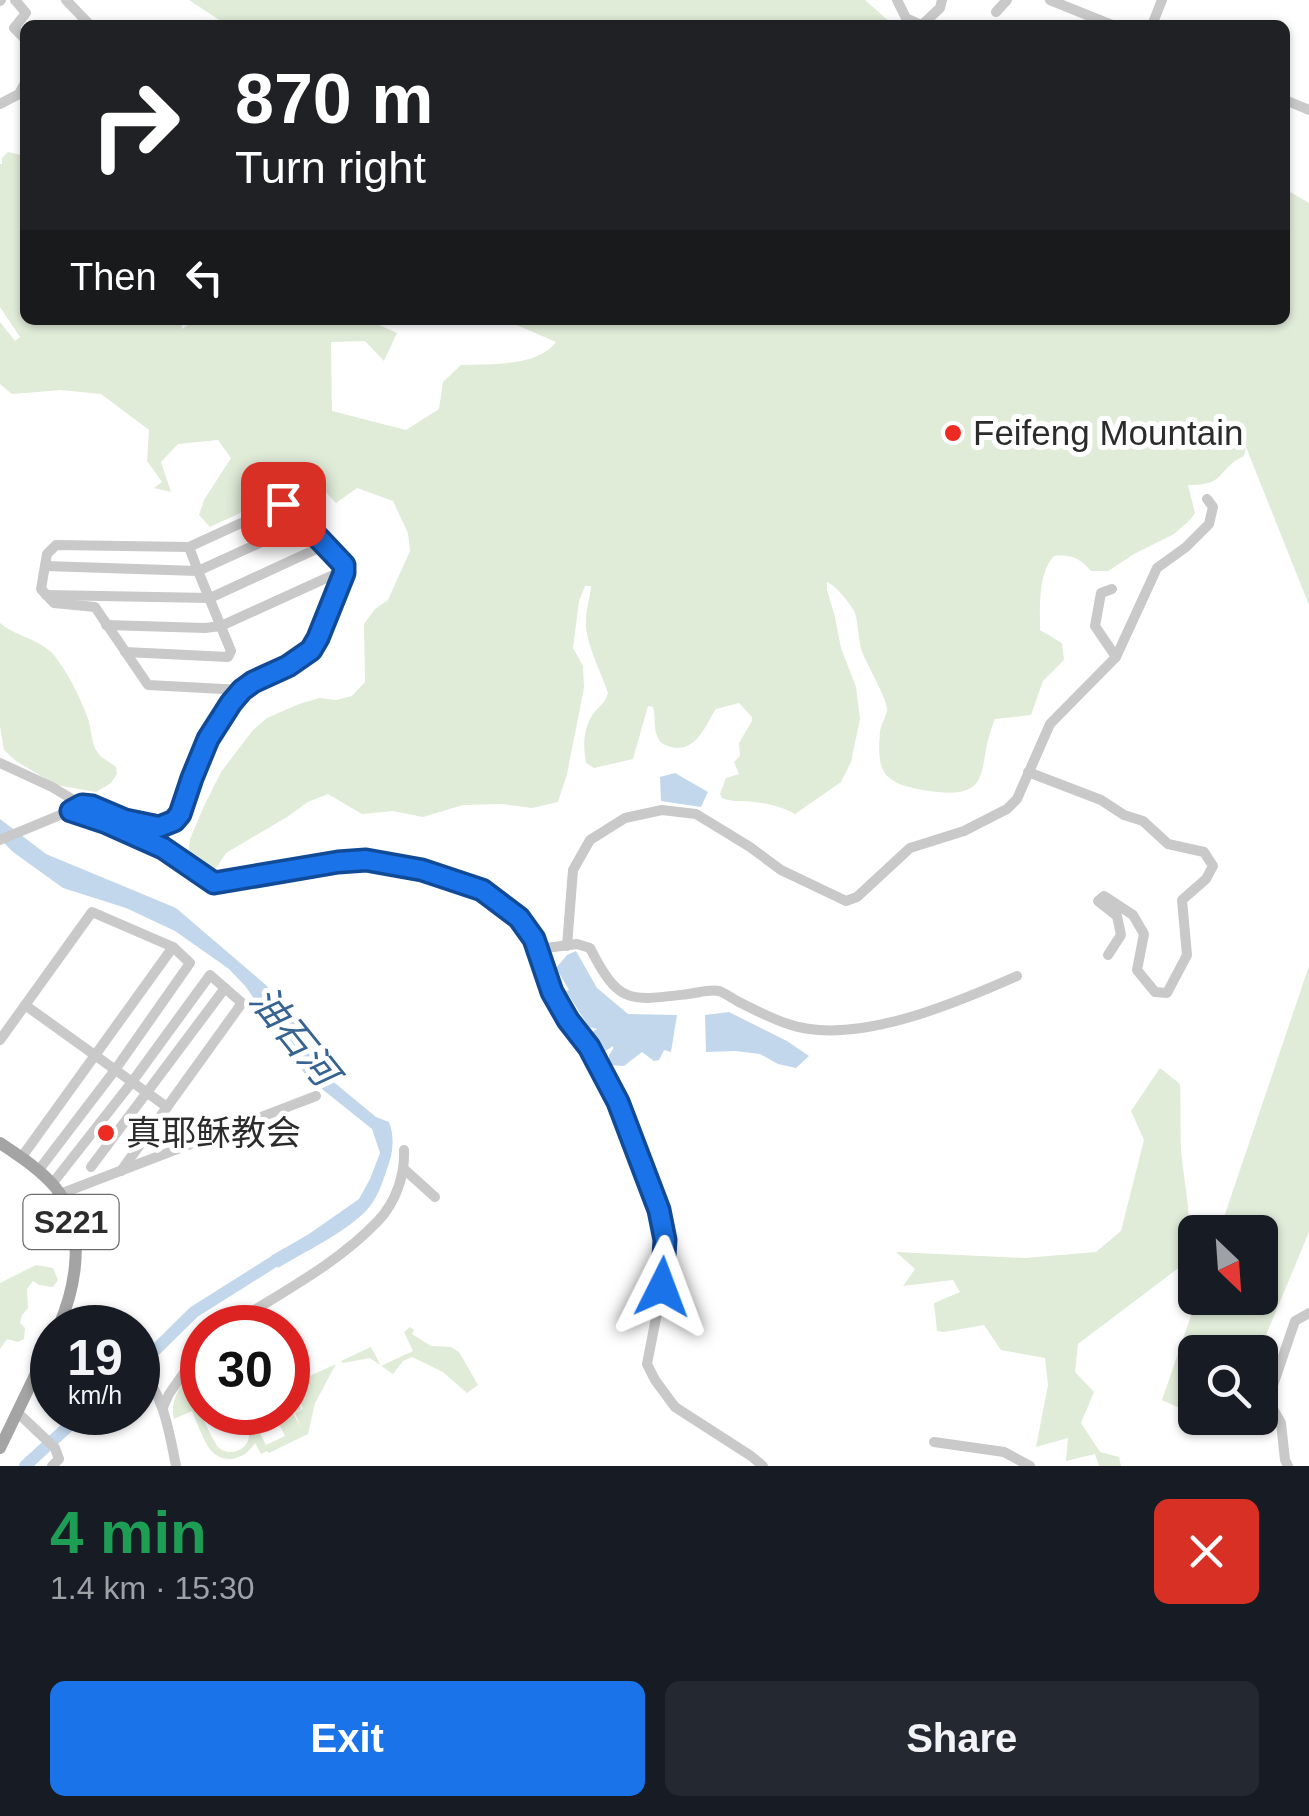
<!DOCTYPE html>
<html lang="en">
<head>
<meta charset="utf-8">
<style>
  body { margin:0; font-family:Arial,"Noto Sans SC",sans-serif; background:#242831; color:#f1f3f6; height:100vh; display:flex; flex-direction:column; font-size:38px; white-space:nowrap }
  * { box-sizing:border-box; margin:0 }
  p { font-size:32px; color:#9ea1a6 }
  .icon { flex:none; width:55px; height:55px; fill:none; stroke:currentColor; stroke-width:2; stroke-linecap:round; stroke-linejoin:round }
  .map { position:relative; height:1466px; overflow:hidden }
  .panel { display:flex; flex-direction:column; background:#171b24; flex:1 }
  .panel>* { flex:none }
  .hud { position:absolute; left:20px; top:20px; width:1270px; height:305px; border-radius:15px; box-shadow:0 2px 8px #0004; background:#202124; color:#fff; overflow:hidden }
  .needle { width:65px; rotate:155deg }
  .buttons { position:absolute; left:1178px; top:1215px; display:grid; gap:20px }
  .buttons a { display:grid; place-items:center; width:100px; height:100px; border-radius:15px; background:#171b24; box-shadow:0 2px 8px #0004; font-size:50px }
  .speed { position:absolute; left:30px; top:1305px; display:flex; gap:20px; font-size:50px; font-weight:700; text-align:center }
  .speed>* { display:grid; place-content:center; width:130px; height:130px; border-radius:50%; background:#171b24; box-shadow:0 2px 8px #0004; line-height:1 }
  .speed small { font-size:25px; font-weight:400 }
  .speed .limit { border:15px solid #d22; background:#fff; color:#111 }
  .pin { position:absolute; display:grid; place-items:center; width:85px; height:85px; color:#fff; margin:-42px; border-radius:20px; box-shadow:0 5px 15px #0006 }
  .me { position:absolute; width:110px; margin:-55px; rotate:3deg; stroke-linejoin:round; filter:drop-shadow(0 0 8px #0008) }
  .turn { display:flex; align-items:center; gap:35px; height:210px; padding:0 50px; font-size:45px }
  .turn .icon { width:130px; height:130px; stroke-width:2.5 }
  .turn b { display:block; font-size:70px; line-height:85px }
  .then { display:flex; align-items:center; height:95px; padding:0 50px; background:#0003; gap:20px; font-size:38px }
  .round { display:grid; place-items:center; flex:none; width:105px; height:105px; border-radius:15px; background:#242831 }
  .head { display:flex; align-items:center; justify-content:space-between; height:170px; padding:0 50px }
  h1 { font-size:60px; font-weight:700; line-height:75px; color:#1e9e55 }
  .primary-button { display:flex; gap:20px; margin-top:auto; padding:20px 50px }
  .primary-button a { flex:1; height:115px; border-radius:15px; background:#1a73e8; color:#fff; font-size:40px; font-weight:700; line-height:115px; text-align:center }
  .primary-button a+a { background:#242831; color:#f1f3f6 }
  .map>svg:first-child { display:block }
  .green { fill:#e0ebd8 }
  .water { fill:#c2d7ec }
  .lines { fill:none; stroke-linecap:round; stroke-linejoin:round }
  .river { stroke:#c2d7ec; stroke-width:12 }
  .minor { stroke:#c9c9c9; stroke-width:10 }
  .major { stroke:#a4a4a4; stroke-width:12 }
  .route-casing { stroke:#114b97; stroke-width:25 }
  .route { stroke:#1a73e8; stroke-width:18 }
  .poi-dot { fill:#ee2b22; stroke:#fff; stroke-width:4 }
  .labels { text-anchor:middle; stroke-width:10; stroke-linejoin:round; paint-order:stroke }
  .shield { fill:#fff; stroke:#6b6b6b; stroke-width:2.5 }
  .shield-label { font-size:32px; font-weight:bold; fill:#2c2c2c }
  .poi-label { font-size:35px; fill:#2c2c2c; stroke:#fff; text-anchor:start }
  .water-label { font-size:38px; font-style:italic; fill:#366391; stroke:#fff }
</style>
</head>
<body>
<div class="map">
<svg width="1309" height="1466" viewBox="0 0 1309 1466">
  <rect width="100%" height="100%" fill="#fff"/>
  <g class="green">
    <path d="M189 0H865L891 23 889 25H227Z"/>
    <path d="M8 152 21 155 25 161V320H181L182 329 196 320H293L328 325 368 320 397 333 384 361 365 341 331 342 332 411 406 430 439 409 443 382 461 365C490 364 537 367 556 342L505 320H1285V189L1309 203V605L1246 447 1244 456C1217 468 1227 486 1188 485L1195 513 1190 520 1174 534 1134 554 1108 571H1091C1080 558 1071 554 1054 556 1038 573 1040 607 1040 630L1062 643 1064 660 1043 681 1031 715 995 719C974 767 999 803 923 790 910 788 889 783 883 770 878 761 879 742 880 732 881 724 886 717 887 710 888 701 868 666 863 654 857 639 859 618 853 609 848 601 836 586 827 582V590L835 617 841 648 856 687 860 719 851 762 841 782 795 814C783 807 769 804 755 802 744 800 734 803 722 798L720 794 726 778 739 774 734 762 740 756 739 743 752 721V717L739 703 716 709C705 725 697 753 671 747 665 745 661 744 658 738 653 729 656 716 653 707L648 706 633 759 594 768 586 763C583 745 583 729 593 714 599 706 605 703 608 693 602 674 584 640 586 620 586 609 590 598 591 586H585L579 601 573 648 583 666 584 688 567 774 558 802 532 808 502 804 463 805 423 817 393 811 362 814 328 794 308 802 287 817 226 853 217 867 204 877 190 871 188 855 190 839 204 806 221 772 253 730 267 718 299 704 320 698 336 700 352 696 365 682 364 624 375 609 388 600 410 551 408 533 393 501 357 488 336 503 319 485 288 479 271 499 259 494 240 513 210 527 199 515 204 500 231 458 218 440 178 444 161 462 171 492 154 488 162 482 147 461 149 430 101 394 61 390 12 394 0 384V322L15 341 20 337 0 307V164H2V158Z"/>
    <path d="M0 623C15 636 39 639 53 654 66 669 80 697 87 716 92 727 90 743 98 753 102 759 110 762 116 767L117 774 111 783 96 792 56 785 16 761 4 750 0 727Z"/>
    <path d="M1309 966V1232L1259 1352H1195V1415L1162 1400 1197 1298H1260V1232H1219Z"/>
    <path d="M1160 1068 1180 1084C1181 1106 1180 1128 1181 1149 1184 1188 1195 1224 1185 1263L1078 1344 1075 1372 1094 1392 1081 1423 1100 1452 1119 1457 1121 1466H1099L1095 1454 1066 1461 1068 1438 1036 1447 1048 1385 1045 1358 1001 1350 984 1325 944 1332 937 1331 934 1303 960 1292 953 1280 903 1286 915 1269 896 1252 1025 1258 1096 1252 1121 1231 1144 1140 1131 1111Z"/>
    <path d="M36 1265 53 1268 58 1280 53 1287 39 1285 33 1281 27 1289 28 1308 22 1315 20 1323 25 1328 24 1339 18 1342 7 1339 0 1349V1283Z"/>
    <path d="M410 1327 414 1330 412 1334 431 1346 451 1347 459 1352 478 1385 467 1393 443 1372 412 1357 403 1361 393 1374 370 1358 343 1363 341 1361 371 1347 381 1366 413 1351 404 1332Z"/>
    <path d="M202 1359C202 1364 204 1370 202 1375 201 1383 193 1387 195 1397 197 1406 213 1442 219 1448 230 1457 249 1450 249 1435 250 1427 244 1419 241 1413H250L266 1445 285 1436 274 1413 288 1412V1399L295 1396 301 1409 293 1413 301 1428 295 1413 303 1409 292 1384 336 1364 315 1403 308 1434 269 1453 267 1451 261 1454 255 1443C245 1460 222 1466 209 1448 202 1437 197 1423 192 1411L174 1419C168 1395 188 1378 202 1359Z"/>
  </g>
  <g class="water">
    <path d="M675 773 708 792 701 807 661 801 660 777Z"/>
    <path d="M0 819 46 854 176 908 267 986 299 1028 330 1079 376 1117 389 1122C395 1138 393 1154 387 1169 382 1184 377 1200 365 1212 341 1235 306 1251 278 1268L271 1256 309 1234 359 1199 370 1179 380 1153 372 1129 307 1077 246 987 229 969 175 931 126 908 63 888 13 852 0 839Z"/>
    <path d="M576 951 597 988 628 1014 677 1015 671 1052 664 1050 659 1060 654 1061 642 1052 624 1066 609 1065V1055L613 1049V1046L604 1052 589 1034 597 1029 589 1027 566 991 569 990 556 968 567 955Z"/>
    <path d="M729 1012 787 1041 809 1056 796 1068 778 1064 760 1054 735 1051 706 1052 705 1015Z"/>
  </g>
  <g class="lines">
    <g class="river">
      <path d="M138 1367 194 1312 286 1254"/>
      <path d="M25 1466 84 1412"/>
    </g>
    <g class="minor">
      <path d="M15 0 26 13 14 28 25 39"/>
      <path d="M66 0 90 25"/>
      <path d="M897 0 906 18 921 25"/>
      <path d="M1050 0 1112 25"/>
      <path d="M0 1 1 0"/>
      <path d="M996 12 1007 0"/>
      <path d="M922 25 940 8 942 0"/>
      <path d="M1152 25 1162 0"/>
      <path d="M1285 100 1309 110"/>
      <path d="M0 104 19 94 25 83"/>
      <path d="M45 566 198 571 189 547"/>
      <path d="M46 595 210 598 325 545"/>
      <path d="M106 625 205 628 221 626 344 570"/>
      <path d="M125 652 228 657 231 651 198 571 303 523"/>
      <path d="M1116 657 1157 568 1186 547 1209 524 1213 507 1207 499"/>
      <path d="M0 763 52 787 82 805H93L125 820 159 827 167 825 180 814 192 778 209 739 231 703 242 690 253 682 288 667 311 650 318 638 344 573 343 565 339 558 311 532 290 507 283 504 189 547 56 545 47 554 41 589 54 603 95 607 148 685 242 690"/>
      <path d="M1028 772 1101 800 1124 815 1143 821 1168 844 1204 852 1213 866 1206 879 1182 900 1187 955 1167 993 1155 992 1137 970 1144 934 1133 915 1104 896 1098 901 1117 916 1121 935 1108 955"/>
      <path d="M71 811 107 823 131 835 163 848 214 883 338 862 366 860 422 869 482 890 519 918 534 939 552 992 568 1020 589 1047 618 1101 659 1210 665 1240 662 1287 647 1364 655 1380 675 1407 751 1456 763 1466"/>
      <path d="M0 840 77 808"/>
      <path d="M567 946 573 870 590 840 625 818 662 810 696 814 750 847 781 870 846 901 857 897 910 848 964 831 1007 809 1017 799 1050 724 1116 657 1095 626 1101 593 1112 589"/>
      <path d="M538 949 577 944 590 948C619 1005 629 1001 688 994 697 993 710 989 719 991 725 993 733 999 739 1002 755 1010 772 1019 788 1024 854 1047 956 1003 1017 976"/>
      <path d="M25 1005 167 1107"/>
      <path d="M0 1040 92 912 173 947 190 963 115 1070 38 1171"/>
      <path d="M21 1158 173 947"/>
      <path d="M91 1167 225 988"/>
      <path d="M405 1170 435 1197"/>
      <path d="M52 1184 132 1082 210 975 242 1003 121 1171"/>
      <path d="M60 1194 316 1096"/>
      <path d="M62 1318 79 1328"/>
      <path d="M226 1328C278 1294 335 1266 378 1221 396 1202 405 1175 404 1150"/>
      <path d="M138 1366C163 1393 169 1430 176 1466"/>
      <path d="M163 1407 169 1394 202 1347"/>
      <path d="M18 1413 55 1448 59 1459 52 1466"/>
      <path d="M934 1442 1004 1452 1030 1466"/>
      <path d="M1288 1466 1285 1460 1281 1423 1268 1400 1295 1321 1309 1313"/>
    </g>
    <g class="major">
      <path d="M0 1143C19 1156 40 1169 55 1187 87 1226 77 1285 58 1328"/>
      <path d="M0 1448 52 1340"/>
    </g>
  </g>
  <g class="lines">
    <g class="route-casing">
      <path id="route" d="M283 504 290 508 344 565V573L318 638 311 650 288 666 253 682 242 690 231 703 208 739 192 778 180 814 174 821 159 827 125 820 92 806 82 805 71 811 107 823 163 848 214 883 338 862 366 860 422 870 482 890 519 918 534 939 552 992 568 1020 589 1047 618 1102 659 1210 665 1240 662 1287"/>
    </g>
    <use href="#route" class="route"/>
  </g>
  <g class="poi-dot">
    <circle cx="953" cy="433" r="10"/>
    <circle cx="106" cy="1133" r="10"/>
  </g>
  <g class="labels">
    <rect class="shield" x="23.5" y="1195" width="95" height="54" rx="8"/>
    <g class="shield-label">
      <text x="71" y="1233">S221</text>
    </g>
    <g class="poi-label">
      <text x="973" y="445">Feifeng Mountain</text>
      <text x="126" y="1145">真耶稣教会</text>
    </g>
    <g class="water-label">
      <text transform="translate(294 1036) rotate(51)" y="13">油石河</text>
    </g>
  </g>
</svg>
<div class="buttons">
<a><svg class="needle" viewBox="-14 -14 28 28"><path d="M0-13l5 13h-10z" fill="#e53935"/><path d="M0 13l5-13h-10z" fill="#9ea1a6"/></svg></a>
<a><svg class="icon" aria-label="search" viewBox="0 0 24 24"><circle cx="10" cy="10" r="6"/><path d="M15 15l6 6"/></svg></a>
</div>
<div class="speed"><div>19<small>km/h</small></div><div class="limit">30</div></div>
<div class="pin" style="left:283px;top:504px;background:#d93025"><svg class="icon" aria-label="arrive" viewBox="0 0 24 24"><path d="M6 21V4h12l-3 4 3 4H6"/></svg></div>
<svg class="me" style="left:662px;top:1287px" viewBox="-20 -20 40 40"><path d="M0-17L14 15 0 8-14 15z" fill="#1a73e8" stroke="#fff" stroke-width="4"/></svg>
<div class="hud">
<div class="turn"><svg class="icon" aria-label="right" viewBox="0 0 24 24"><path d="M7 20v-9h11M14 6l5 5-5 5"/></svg><div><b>870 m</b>Turn right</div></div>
<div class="then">Then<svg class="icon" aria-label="left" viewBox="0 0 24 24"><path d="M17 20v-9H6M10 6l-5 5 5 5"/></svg></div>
</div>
</div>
<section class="panel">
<div class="head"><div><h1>4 min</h1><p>1.4 km · 15:30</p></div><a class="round" style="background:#d93025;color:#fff"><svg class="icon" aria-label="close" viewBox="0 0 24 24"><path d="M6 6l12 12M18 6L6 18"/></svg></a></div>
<div class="primary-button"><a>Exit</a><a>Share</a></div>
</section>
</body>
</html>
